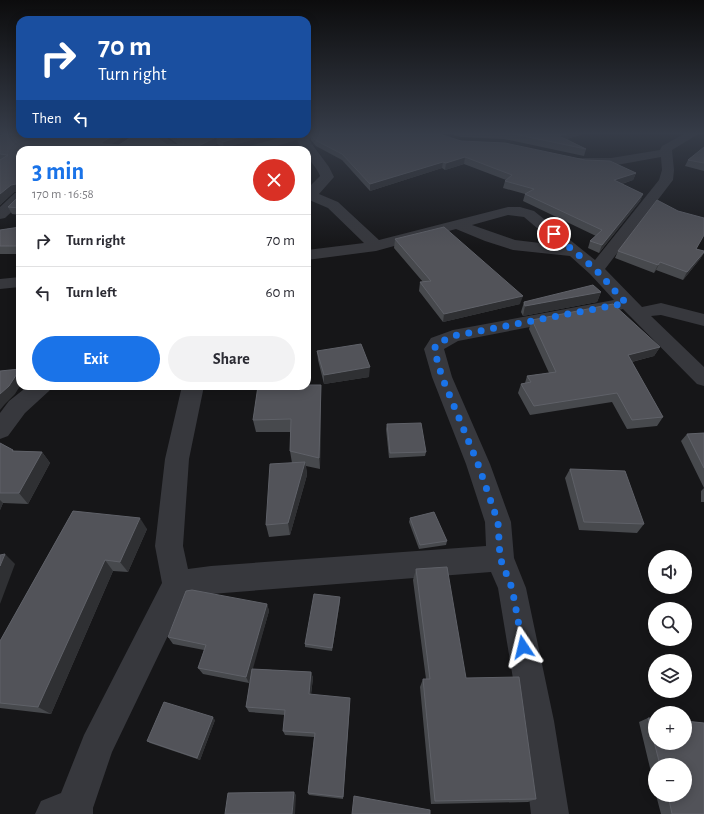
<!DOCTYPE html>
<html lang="en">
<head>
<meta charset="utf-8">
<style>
  body { margin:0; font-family:"Alegreya Sans",sans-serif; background:#f2f2f3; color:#2b2b33; height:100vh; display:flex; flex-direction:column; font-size:15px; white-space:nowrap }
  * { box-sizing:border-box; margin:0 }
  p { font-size:13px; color:#7c7c81 }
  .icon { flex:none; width:22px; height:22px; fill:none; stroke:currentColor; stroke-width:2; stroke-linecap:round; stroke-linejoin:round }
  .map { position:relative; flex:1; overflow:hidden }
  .side { position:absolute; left:16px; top:146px; width:295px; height:244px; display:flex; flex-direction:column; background:#fff; border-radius:12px; box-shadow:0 2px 10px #0003 }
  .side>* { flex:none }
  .banner { position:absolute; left:16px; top:16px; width:295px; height:122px; border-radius:12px; box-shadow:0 2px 10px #0003; background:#1a4fa0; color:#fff; overflow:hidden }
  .controls { position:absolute; left:648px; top:550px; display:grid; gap:8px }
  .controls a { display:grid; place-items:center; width:44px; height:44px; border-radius:50%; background:#fff; box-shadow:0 2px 10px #0003; font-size:20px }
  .pin { position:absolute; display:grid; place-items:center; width:34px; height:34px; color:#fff; margin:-17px; border:2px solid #fff; border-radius:50%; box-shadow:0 1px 4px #0007 }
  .me { position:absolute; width:44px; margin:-22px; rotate:350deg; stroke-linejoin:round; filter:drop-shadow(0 0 3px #0008) }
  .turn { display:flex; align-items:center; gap:14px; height:84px; padding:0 16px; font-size:18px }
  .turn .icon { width:52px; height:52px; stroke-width:2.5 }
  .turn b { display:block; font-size:28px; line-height:34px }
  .then { display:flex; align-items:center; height:38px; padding:0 16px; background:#0003; gap:8px; font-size:15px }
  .round { display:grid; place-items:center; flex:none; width:42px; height:42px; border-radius:21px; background:#f2f2f3 }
  .head { display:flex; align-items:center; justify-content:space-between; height:68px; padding:0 16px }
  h1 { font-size:24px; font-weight:600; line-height:30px; color:#1a73e8 }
  .button { display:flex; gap:8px; margin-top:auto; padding:8px 16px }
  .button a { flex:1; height:46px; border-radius:24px; background:#1a73e8; color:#fff; font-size:16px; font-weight:600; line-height:46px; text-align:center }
  .button a+a { background:#f2f2f3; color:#2b2b33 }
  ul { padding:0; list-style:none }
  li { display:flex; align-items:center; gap:12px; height:52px; padding:0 16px; border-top:1px solid #e1e1e2 }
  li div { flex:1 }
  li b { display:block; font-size:15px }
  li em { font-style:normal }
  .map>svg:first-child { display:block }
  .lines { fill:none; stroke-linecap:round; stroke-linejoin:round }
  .street { fill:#37383d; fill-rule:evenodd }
  .wall { fill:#47494d }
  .shaded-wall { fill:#2f3033 }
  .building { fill:#525359; stroke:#5f6168 }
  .route { stroke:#1a73e8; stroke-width:7; stroke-dasharray:0 12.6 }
</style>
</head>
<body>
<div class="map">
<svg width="704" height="814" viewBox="0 0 704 814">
  <rect width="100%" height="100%" fill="#161618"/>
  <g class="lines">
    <g class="street">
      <path d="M307 133H314L309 140 329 167 334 177 319 194 338 202 379 240 508 207H520L534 211 595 260 659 180 662 170 661 157 611 166 581 165 577 164 575 161 577 158H611L660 150 662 146 686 133H700L672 150 674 170 673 180 605 269 642 307 661 303 704 314V326L661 315 651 316 704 367V386L697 384 623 309 458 341 444 349 452 377 490 464 511 522 514 558 526 588 554 721 569 814H531L520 721 498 588 491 572 211 594 186 598 112 752 93 808V814H35L41 801 61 793 84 735 162 583 155 546 165 459 182 386H204L189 459 183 546 188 569 211 566 486 546 485 522 466 464 432 377 424 349 431 338 453 330 614 300 590 274 570 256 513 250 485 241 456 229 376 251 307 260V250L364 243 328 208 307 199V189L320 176C317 167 307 160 307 150H302L297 140 263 150H244L246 147 293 134ZM508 215 524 217 557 245 515 240 472 225Z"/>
      <path d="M147 134H161L184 150H170Z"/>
      <path d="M20 192V204L5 218 0 219V207L15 193Z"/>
      <path d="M20 277V287L0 289V279Z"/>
      <path d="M28 386H53L49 391 25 413 8 436 0 439V413L9 401Z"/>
    </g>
  </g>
  <g class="wall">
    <path d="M0 133H20L111 145H179L164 134H271L224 148 217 144 205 150H20V215L12 214 8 207 18 197V191L14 192 0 205V136L2 134H0Z"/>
    <path d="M310 133 461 141 636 173 633 180 622 184 643 194 640 201 599 253 588 248 590 241 596 236 523 201 525 194 503 188 505 181 506 180 464 164 445 170 442 168 370 191 342 160 316 146 311 140Z"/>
    <path d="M447 133H584L583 134 567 139 586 149 584 156 504 139 461 137Z"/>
    <path d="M704 147V171L685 166 688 160Z"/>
    <path d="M20 227V254H0V230Z"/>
    <path d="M395 239 520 304 443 322 419 291 420 282H423L394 248Z"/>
    <path d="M696 249 704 253 700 259 683 280 656 270 654 273 615 258 618 251Z"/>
    <path d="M601 292 597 302 523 316 521 312 524 302Z"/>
    <path d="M532 320 660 347 654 356 632 362 663 417 657 426 627 429 612 402 530 415 518 393 521 384 525 383 527 376 549 373 529 329Z"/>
    <path d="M317 351 369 377 324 384 318 360Z"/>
    <path d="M321 385V397L320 469 306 466 307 475 290 535 269 537 266 525 293 463H292L290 451V432H256L253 420Z"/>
    <path d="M387 424 426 452 425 456 389 458 386 429Z"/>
    <path d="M704 433V502H701V491L704 488 681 441 687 434Z"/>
    <path d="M0 443 13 450 14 451 42 452 50 463 28 504 3 503 0 510Z"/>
    <path d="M570 469 644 524 637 533 579 530 565 478Z"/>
    <path d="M73 511 147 529 128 572 113 571 51 714 0 708V641Z"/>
    <path d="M410 518 447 541 446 545 419 549 409 522Z"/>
    <path d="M416 569 466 678 536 799 528 802 431 804 420 687 423 679H426L413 580Z"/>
    <path d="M340 597V601L332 651 305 647V644Z"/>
    <path d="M267 604 269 611 252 669 311 672 313 678 311 695 350 703 343 799 309 795 308 793 314 737 285 735 283 731 285 715 249 712 246 707 251 676 249 683 203 674 198 668 204 650 173 644 168 637Z"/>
    <path d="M648 718H655V743H685V721L704 723V814H661L656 795H685V765H655V789L639 722Z"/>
    <path d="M215 720 200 760 150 743 147 741Z"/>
  </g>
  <g class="shaded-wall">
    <path d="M569 133H584L583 134 557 142 559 136Z"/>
    <path d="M116 134H128L104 149 102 144V142Z"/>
    <path d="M249 134H271L224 148 223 142Z"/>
    <path d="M216 137 217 144 205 150H191Z"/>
    <path d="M465 157 464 164 445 170 446 163Z"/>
    <path d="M443 162 442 168 370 191V184Z"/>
    <path d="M636 173 633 180 611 187 614 180Z"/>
    <path d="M16 184 20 191 14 192 0 205V194L11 185Z"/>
    <path d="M643 194 640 201 599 253 602 245Z"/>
    <path d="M704 252 700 259 683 280 687 272Z"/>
    <path d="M660 262 656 270 654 273 658 265Z"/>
    <path d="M601 292 597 302 523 316 525 306Z"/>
    <path d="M523 296 520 304 443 322 444 314Z"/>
    <path d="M660 347 654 356 623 364 628 355Z"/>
    <path d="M370 367 369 377 324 384V375Z"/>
    <path d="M20 370V386L15 394 5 404 0 410V394Z"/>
    <path d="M321 385V397L320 469 319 458Z"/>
    <path d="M42 452 50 463 28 504 19 493Z"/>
    <path d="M305 462 307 475 290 535 288 523Z"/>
    <path d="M0 500 3 503 0 510Z"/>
    <path d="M140 518 147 529 128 572 120 562Z"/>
    <path d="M5 554 15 564 0 604V566Z"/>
    <path d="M105 560 113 571 51 714 38 707Z"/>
    <path d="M340 597V601L332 651V648Z"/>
    <path d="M267 604 269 611 249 683 246 677Z"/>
    <path d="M311 672 313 678 310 700 309 694Z"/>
    <path d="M350 698V703L343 799V797Z"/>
    <path d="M213 717 215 720 200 760 197 758Z"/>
    <path d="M294 792 296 795 295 814H292Z"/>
  </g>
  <g class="building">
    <path d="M6 133H20V134H116L102 142V144L119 145 136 134H152L167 145 184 144 183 142 171 134H249L223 142 216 137 191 150H20V208L8 207 18 197V185L16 184 11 185 0 194V160L8 155 0 154V136Z"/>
    <path d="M310 133H436L461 141 505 143 585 160 610 161 636 173 614 180 643 194 602 245 590 241 602 230 525 194 534 189 505 181 512 175 465 157 446 163 443 162 370 184 342 154 315 140Z"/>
    <path d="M509 133H569L559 136 586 149Z"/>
    <path d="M704 147V163L688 160Z"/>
    <path d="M657 200 678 211 704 218V235L696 249 704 251V252L687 272 660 262 658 265 618 251Z"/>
    <path d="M20 227V246H0V230Z"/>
    <path d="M444 227 523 296 444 314 420 282 431 281 395 239Z"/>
    <path d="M593 285 601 292 525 306 524 302Z"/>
    <path d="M613 304 660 347 628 355 663 417 632 420 617 393 534 406 521 384 531 382 527 376 556 372 532 320Z"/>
    <path d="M361 344 370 367 324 375 317 351Z"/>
    <path d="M20 369 9 386 0 394V371Z"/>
    <path d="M307 385H321L319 458 290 451 291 419 253 420 258 386H307Z"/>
    <path d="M421 423 426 452 390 453 387 424Z"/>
    <path d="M704 433V468L687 434Z"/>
    <path d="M0 443 13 450 12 451 42 452 19 493H0Z"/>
    <path d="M305 462 288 523 266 525 270 464Z"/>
    <path d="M570 469 625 471 644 524 584 522Z"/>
    <path d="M73 511 140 518 120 562 105 560 38 707 0 703V641Z"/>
    <path d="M434 512 447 541 420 545 410 518Z"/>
    <path d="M5 554 0 566V555Z"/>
    <path d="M447 567 466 678 519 677 536 799 435 801 423 679H430L416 569Z"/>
    <path d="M192 590 267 604 246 677 198 668 206 645 168 637 186 591Z"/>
    <path d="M314 594 340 597 332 648 305 644Z"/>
    <path d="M252 669 311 672 309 694 350 698 343 797 308 793 315 733 283 731 285 710 246 707Z"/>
    <path d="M164 702 213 717 197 758 147 741Z"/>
    <path d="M648 718H655V743H685V721L704 723V814H672L668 795H685V765H660Z"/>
    <path d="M294 792 292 814H225L228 793Z"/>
    <path d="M354 796 430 810V814H352Z"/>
  </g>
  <linearGradient id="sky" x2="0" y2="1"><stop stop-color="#0c0c0d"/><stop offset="0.54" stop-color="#363c48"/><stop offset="1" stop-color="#363c48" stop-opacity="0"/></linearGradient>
  <rect width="704" height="247" fill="url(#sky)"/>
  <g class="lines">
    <path class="route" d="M523 647 512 588 500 558 498 522 478 464 442 377 434 349 438 343 453 336 626 303 596 270 554 234"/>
  </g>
</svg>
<div class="controls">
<a><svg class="icon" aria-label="sound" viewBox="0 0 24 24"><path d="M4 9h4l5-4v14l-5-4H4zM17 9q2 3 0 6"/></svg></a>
<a><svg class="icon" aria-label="search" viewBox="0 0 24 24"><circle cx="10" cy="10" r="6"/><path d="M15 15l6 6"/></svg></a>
<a><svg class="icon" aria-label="layers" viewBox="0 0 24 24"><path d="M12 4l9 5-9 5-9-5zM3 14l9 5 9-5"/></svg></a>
<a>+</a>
<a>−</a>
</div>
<div class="pin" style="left:554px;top:234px;background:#d93025"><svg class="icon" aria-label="arrive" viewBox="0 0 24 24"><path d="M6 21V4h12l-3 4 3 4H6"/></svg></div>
<svg class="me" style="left:523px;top:647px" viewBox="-20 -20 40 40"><path d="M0-17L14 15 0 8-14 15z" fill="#1a73e8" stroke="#fff" stroke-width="4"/></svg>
<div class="banner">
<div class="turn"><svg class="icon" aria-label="right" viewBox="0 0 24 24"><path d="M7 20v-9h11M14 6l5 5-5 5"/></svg><div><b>70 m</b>Turn right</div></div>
<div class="then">Then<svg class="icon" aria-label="left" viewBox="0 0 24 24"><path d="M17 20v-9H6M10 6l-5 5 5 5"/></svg></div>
</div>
<section class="side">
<div class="head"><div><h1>3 min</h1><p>170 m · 16:58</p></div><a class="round" style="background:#d93025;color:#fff"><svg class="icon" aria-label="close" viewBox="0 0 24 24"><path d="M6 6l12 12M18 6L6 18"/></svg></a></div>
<ul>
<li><svg class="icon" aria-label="right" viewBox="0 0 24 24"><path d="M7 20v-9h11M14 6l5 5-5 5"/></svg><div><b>Turn right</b></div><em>70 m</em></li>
<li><svg class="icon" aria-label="left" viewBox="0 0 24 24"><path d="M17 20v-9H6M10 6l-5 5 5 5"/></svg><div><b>Turn left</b></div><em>60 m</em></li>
</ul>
<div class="button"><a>Exit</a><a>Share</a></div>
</section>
</div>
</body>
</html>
